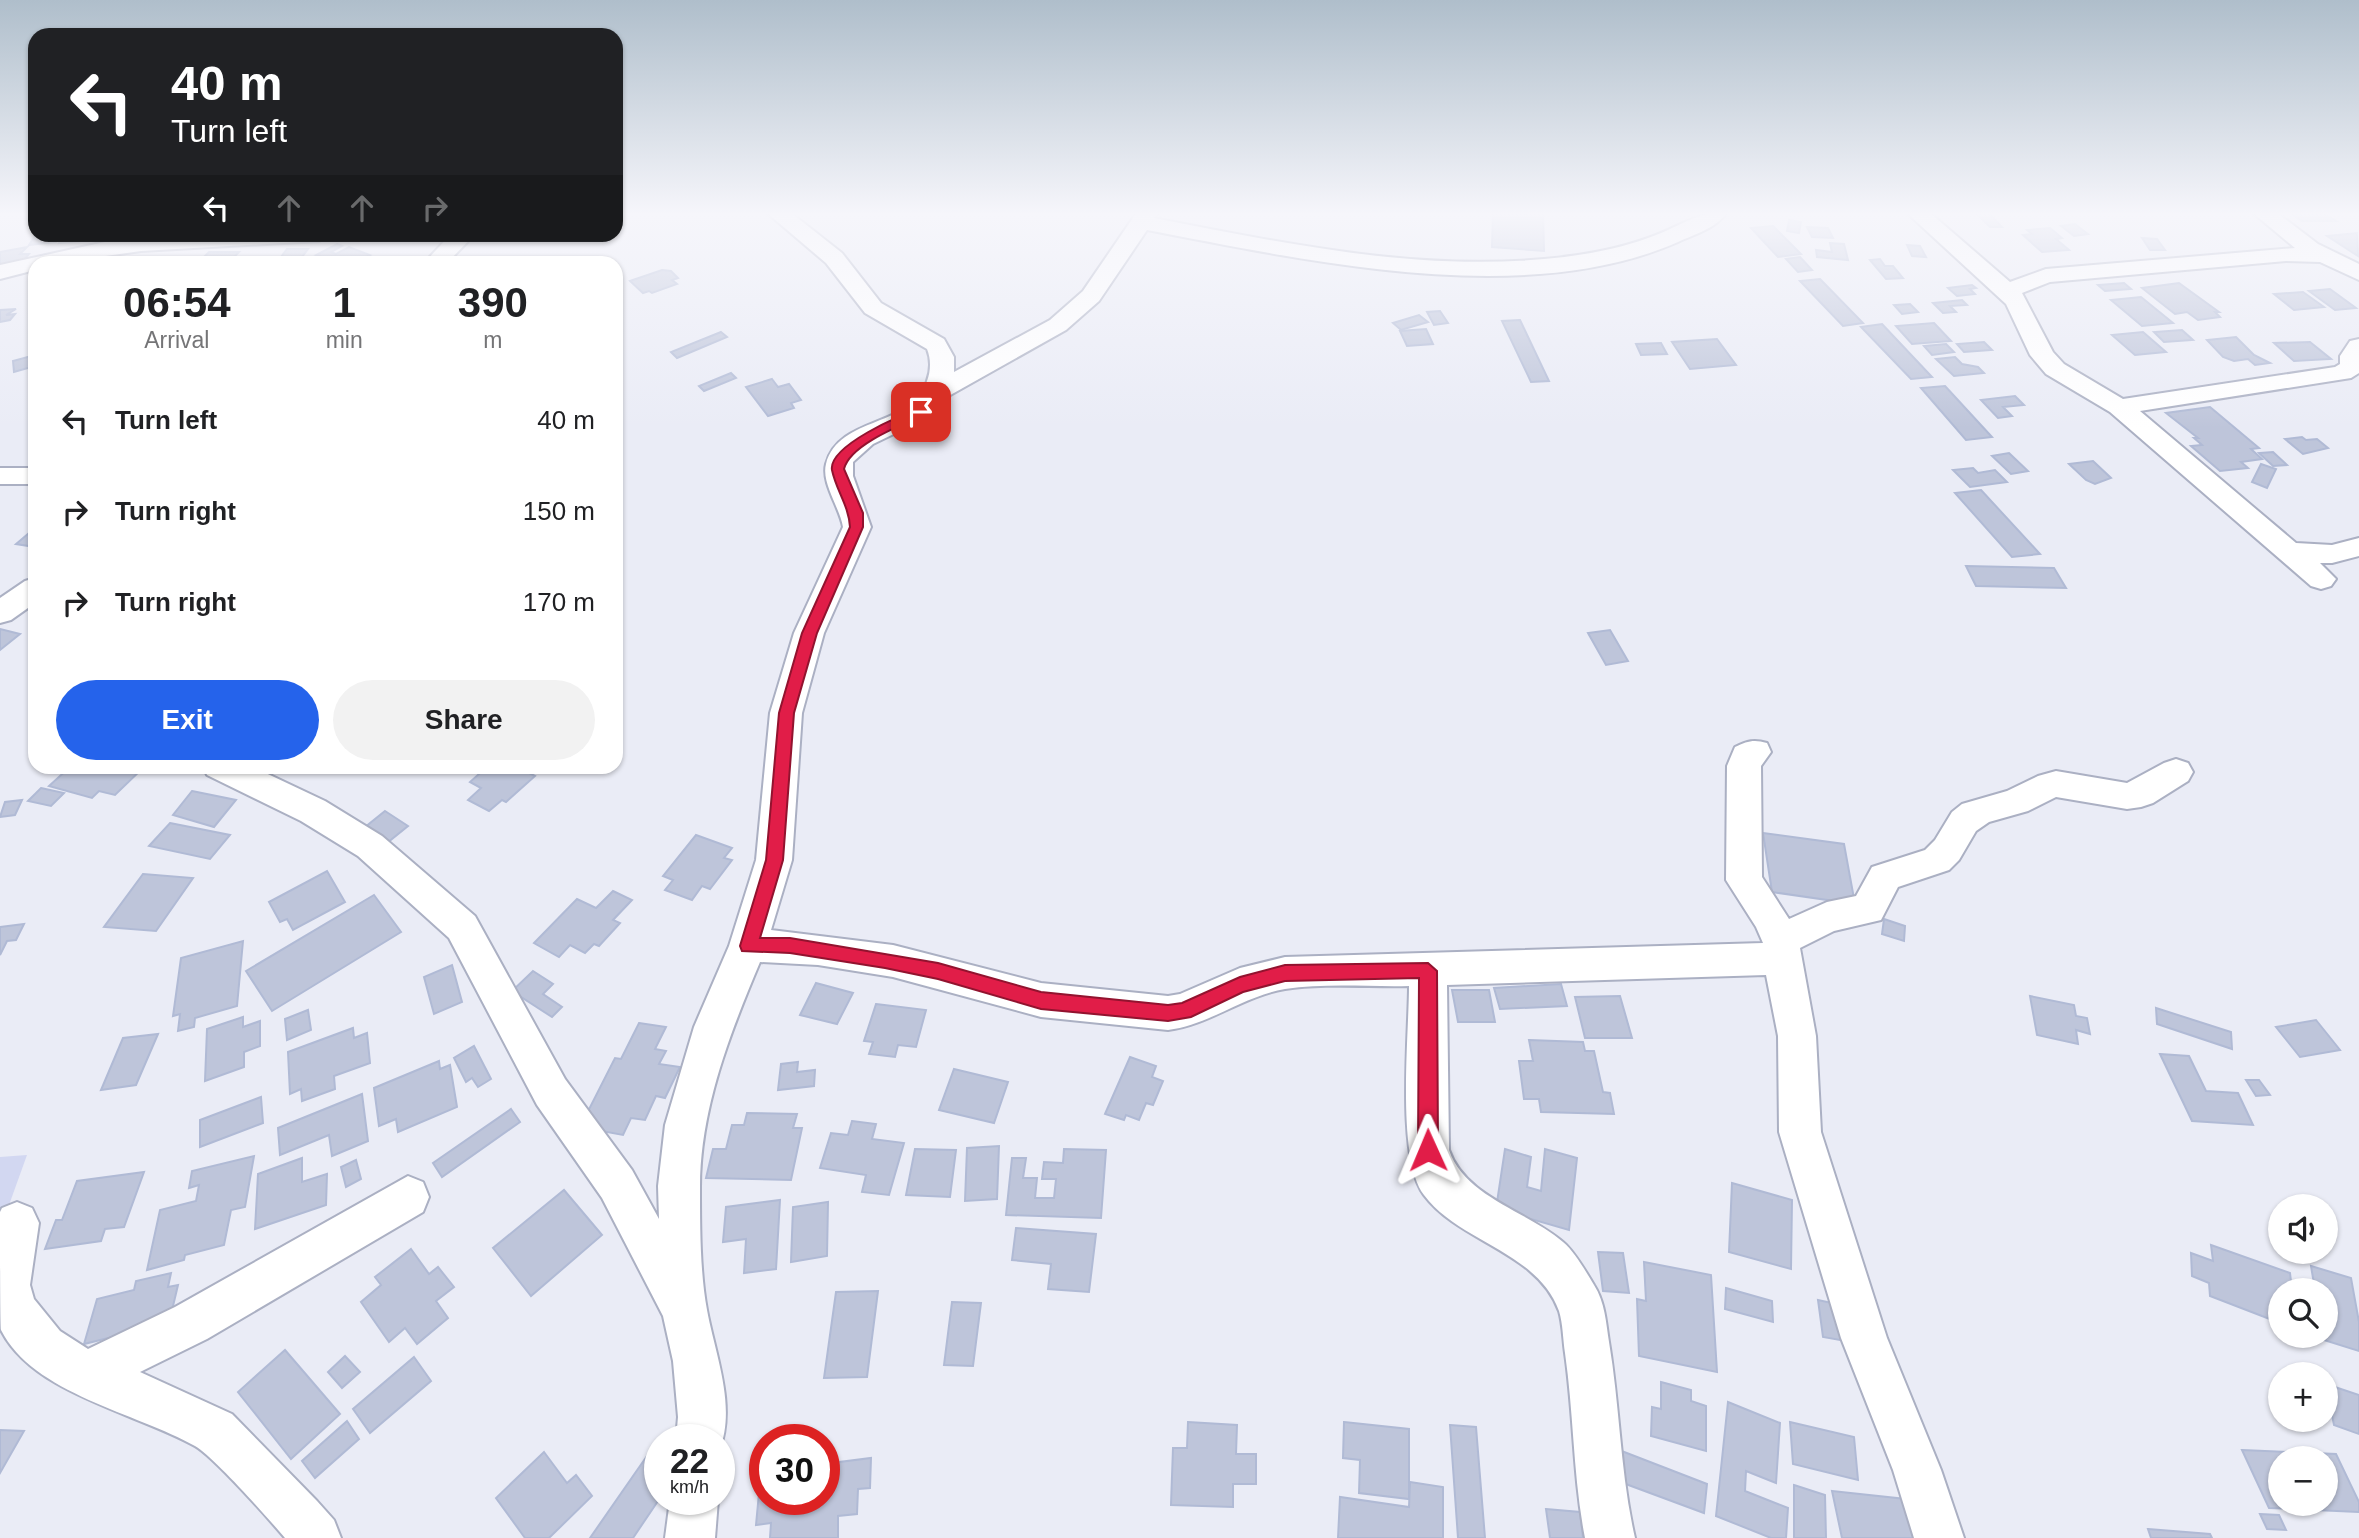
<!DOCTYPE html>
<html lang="en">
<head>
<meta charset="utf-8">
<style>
  body { margin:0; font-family:Arial,sans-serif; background:#f2f2f2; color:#202124; height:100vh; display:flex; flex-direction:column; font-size:26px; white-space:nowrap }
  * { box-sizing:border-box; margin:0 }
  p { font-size:23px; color:#757577 }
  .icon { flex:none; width:38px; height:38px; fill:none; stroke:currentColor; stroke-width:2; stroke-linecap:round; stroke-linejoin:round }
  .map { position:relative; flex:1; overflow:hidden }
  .details { position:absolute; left:28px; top:256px; width:595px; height:518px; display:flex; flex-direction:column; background:#fff; border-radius:21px; box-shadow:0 2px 5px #0004 }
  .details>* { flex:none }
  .top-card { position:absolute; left:28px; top:28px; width:595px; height:214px; border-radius:21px; box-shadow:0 2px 5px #0004; background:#202124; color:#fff; overflow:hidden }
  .tools { position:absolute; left:2268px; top:1194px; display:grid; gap:14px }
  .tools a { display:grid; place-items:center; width:70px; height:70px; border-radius:50%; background:#fff; box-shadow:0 2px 5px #0004; font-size:35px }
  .speed { position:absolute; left:644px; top:1424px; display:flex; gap:14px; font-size:35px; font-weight:700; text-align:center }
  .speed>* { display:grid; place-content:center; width:91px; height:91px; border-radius:50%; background:#fff; box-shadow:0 2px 5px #0004; line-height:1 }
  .speed small { font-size:18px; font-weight:400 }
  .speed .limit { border:10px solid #d22; background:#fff; color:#111 }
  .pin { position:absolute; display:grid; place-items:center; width:60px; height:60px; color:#fff; margin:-30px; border-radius:14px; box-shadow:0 4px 10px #0006 }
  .me { position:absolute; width:77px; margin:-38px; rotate:359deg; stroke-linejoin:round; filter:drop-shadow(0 0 5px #0008) }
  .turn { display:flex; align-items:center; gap:24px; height:147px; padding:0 28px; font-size:32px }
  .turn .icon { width:91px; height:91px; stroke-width:2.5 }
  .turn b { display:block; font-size:49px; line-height:60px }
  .lanes { display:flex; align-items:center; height:66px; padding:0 28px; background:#0003; justify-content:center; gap:35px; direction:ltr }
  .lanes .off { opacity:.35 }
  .eta { display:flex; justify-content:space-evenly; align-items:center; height:119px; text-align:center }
  .eta b { font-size:42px; font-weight:800; line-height:49px }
  .button { display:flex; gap:14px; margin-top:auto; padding:14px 28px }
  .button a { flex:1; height:80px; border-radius:42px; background:#2563eb; color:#fff; font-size:28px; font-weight:800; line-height:80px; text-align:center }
  .button a+a { background:#f2f2f2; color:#202124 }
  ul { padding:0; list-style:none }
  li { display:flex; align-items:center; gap:21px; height:91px; padding:0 28px }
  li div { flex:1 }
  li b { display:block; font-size:26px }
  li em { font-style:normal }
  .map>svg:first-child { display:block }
  .education { fill:#d2d7f1 }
  .building { fill:#bec5da; stroke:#b0bad5; stroke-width:2; fill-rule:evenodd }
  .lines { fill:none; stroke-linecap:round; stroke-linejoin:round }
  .minor-casing { stroke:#abb0c3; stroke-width:4 }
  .minor { fill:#fff; fill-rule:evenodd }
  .route { fill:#e11d48; stroke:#92132f; stroke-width:2 }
</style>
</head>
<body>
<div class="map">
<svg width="2359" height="1538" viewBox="0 0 2359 1538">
  <rect width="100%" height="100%" fill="#eaecf6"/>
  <path class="education" d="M27 1155 0 1230V1157Z"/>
  <g class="building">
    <path d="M1493 212H1543L1544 251 1492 247Z"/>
    <path d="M1975 212H1988L2002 227H1990Z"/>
    <path d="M2289 212H2322L2336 221H2302Z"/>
    <path d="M1789 220 1801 222 1799 233 1787 231Z"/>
    <path d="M2075 224 2088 234 2074 236 2061 226Z"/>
    <path d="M1773 226 1801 254 1778 257 1751 228Z"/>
    <path d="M1807 227 1828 228 1833 238 1812 237Z"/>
    <path d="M2050 228 2062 238 2056 239 2069 250 2042 252 2023 235 2032 234 2027 230Z"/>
    <path d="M2357 233 2358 256 2327 236Z"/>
    <path d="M36 234H61L56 242 29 245Z"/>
    <path d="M65 234H93L82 241 59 243Z"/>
    <path d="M2142 238 2157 239 2165 250H2150Z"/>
    <path d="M1830 243 1844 244 1848 260 1817 257 1816 250 1832 252Z"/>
    <path d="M337 244 342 246 331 252 336 254 349 247 370 255 356 262H336L316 255Z"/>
    <path d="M1907 245 1920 246 1926 257 1912 256Z"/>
    <path d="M27 247 20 254H29L24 260 0 267V252Z"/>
    <path d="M287 249H308L299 261H278Z"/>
    <path d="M209 252H239L229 262H199Z"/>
    <path d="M1800 257 1812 270 1798 272 1786 259Z"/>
    <path d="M1880 259 1885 266H1893L1903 278 1886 279 1870 260Z"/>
    <path d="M662 270 671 271 678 278 672 280 677 284 652 293 649 291 643 293 630 281Z"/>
    <path d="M1820 279 1863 323 1843 326 1800 281Z"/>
    <path d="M2124 283 2131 289 2105 291 2098 285Z"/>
    <path d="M2179 283 2219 312H2215L2220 317 2198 320 2187 312 2175 314 2142 288Z"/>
    <path d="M1972 285 1976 288 1970 289 1975 294 1957 296 1948 288Z"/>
    <path d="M2330 289 2356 308 2335 310 2309 291Z"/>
    <path d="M2303 292 2324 307 2294 310 2274 294Z"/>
    <path d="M2141 297 2173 323 2142 326 2111 300Z"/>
    <path d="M1962 300 1967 305 1950 306 1956 312 1943 313 1933 303Z"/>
    <path d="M1910 304 1918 312 1902 314 1894 305Z"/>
    <path d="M16 309 6 315 15 314 10 320 0 322V310Z"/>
    <path d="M1440 311 1448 323 1434 325 1427 312Z"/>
    <path d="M1419 315 1428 322 1401 330 1393 323Z"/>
    <path d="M1520 320 1549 381 1531 382 1502 321Z"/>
    <path d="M1934 323 1951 341 1912 344 1896 326Z"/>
    <path d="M1882 324 1932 377 1911 379 1861 327Z"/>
    <path d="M1426 329 1433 344 1407 346 1400 331Z"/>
    <path d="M2182 330 2193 340 2164 342 2154 332Z"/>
    <path d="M721 332 727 337 677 358 671 352Z"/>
    <path d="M2143 332 2166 352 2135 355 2112 335Z"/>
    <path d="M2236 337 2254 355 2270 363 2255 365 2248 359 2234 361 2223 357 2207 340Z"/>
    <path d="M1717 339 1736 365 1690 369 1672 342Z"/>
    <path d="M1984 342 1992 350 1964 352 1957 344Z"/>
    <path d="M2310 342 2331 359 2294 361 2274 343Z"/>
    <path d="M1661 343 1667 354 1641 355 1636 344Z"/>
    <path d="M1946 344 1954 352 1932 355 1924 346Z"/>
    <path d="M35 355V366L14 372 13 361Z"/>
    <path d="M1955 357 1962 364 1978 367 1984 373 1954 376 1936 359Z"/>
    <path d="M731 373 736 378 704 391 699 386Z"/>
    <path d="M772 379 778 387 789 384 801 400 791 403 794 408 768 416 746 387Z"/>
    <path d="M1945 386 1992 437 1966 440 1921 388Z"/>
    <path d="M2015 396 2024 405 2003 407 2012 416 1998 418 1981 400Z"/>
    <path d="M2210 407 2259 448 2251 449 2262 459 2241 462 2248 468 2220 471 2191 446 2202 445 2194 438H2198L2166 413Z"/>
    <path d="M2302 437 2306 440 2317 439 2328 448 2303 454 2285 439Z"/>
    <path d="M2273 452 2287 465 2273 466 2259 453Z"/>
    <path d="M2009 453 2028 471 2011 474 1992 456Z"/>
    <path d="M2093 461 2111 478 2095 484 2086 480 2069 464Z"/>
    <path d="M2261 464 2276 469 2267 488 2252 482Z"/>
    <path d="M1973 468 1978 473 1995 470 2007 482 1970 487 1953 470Z"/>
    <path d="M1981 490 2040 554 2012 557 1955 493Z"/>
    <path d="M35 528V547L16 544Z"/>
    <path d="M1966 566 2054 568 2066 588 1976 586Z"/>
    <path d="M0 629 20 634 0 650Z"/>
    <path d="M1610 630 1628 661 1606 665 1588 633Z"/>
    <path d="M71 766H145L115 795 99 791 92 798 49 786Z"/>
    <path d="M488 766H532L527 772 535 776 506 802 502 800 489 811 468 800 481 788 470 782Z"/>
    <path d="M41 788 64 793 51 806 28 801Z"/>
    <path d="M192 791 236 800 214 827 173 815Z"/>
    <path d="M22 800 15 815 0 817 5 802Z"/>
    <path d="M385 811 408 826 387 843 364 828Z"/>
    <path d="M170 823 230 835 210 859 149 846Z"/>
    <path d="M1763 833 1844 844 1855 904 1772 892Z"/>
    <path d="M696 835 732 848 724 858 732 860 710 889 702 886 692 900 665 890 673 880 663 876Z"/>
    <path d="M327 871 345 902 293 930 287 919 280 922 269 902Z"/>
    <path d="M143 874 193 878 156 931 104 927Z"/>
    <path d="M613 891 632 900 613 920 620 923 599 946 594 944 585 953 570 945 559 957 534 943 577 899 596 908Z"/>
    <path d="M374 895 401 932 272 1011 246 971Z"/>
    <path d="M1884 919 1905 926 1904 941 1882 934Z"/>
    <path d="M24 924 16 940 7 941 0 955V927Z"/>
    <path d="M243 941 237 1006 195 1018 194 1027 178 1031 180 1014 173 1016 181 958Z"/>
    <path d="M452 965 462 1002 434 1014 424 977Z"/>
    <path d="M533 971 553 984 543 994 562 1007 552 1017 512 991Z"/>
    <path d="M816 983 853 993 837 1024 800 1015Z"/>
    <path d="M1561 984 1567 1006 1500 1009 1494 988Z"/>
    <path d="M1452 990H1489L1495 1022H1458Z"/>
    <path d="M1620 996 1632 1038H1585L1575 997Z"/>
    <path d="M2030 996 2074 1005 2076 1016 2087 1018 2090 1034 2076 1030 2078 1044 2037 1035Z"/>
    <path d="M876 1004 926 1010 916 1047 898 1045 895 1057 869 1054 873 1042 864 1041Z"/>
    <path d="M2156 1008 2231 1032 2232 1049 2157 1024Z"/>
    <path d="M308 1010 311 1030 287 1040 285 1019Z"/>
    <path d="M243 1017V1027L260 1021V1046L244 1052V1067L205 1081 207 1029Z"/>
    <path d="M2316 1020 2340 1050 2300 1057 2276 1027Z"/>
    <path d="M639 1023 666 1027 655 1049 666 1051 659 1064 680 1067 665 1098 656 1096 645 1120 631 1118 623 1135 580 1127 615 1058 621 1059Z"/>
    <path d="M353 1028 354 1038 367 1033 370 1063 334 1076 335 1089 302 1101 301 1089 290 1094 288 1052Z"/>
    <path d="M158 1034 136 1085 101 1090 123 1038Z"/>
    <path d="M1529 1040 1583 1042 1585 1051H1594L1603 1092 1610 1093 1614 1114 1541 1112 1539 1099H1524L1519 1061H1533Z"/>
    <path d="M474 1046 491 1079 478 1087 472 1078 466 1082 454 1058Z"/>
    <path d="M2160 1054 2189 1056 2206 1091 2238 1093 2253 1125 2192 1121Z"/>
    <path d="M1130 1057 1156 1066 1152 1077 1163 1081 1153 1105 1146 1103 1139 1120 1126 1115 1124 1120 1105 1114Z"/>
    <path d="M439 1061 440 1069 450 1065 457 1107 398 1132 396 1119 379 1126 374 1088Z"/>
    <path d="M798 1062 797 1072 815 1070 814 1086 778 1090 781 1064Z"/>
    <path d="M954 1069 1008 1082 994 1123 939 1110Z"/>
    <path d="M2246 1080H2259L2270 1095 2256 1096Z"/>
    <path d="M362 1094 368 1141 332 1156 329 1135 280 1155 278 1128Z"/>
    <path d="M261 1097 263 1123 200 1147V1120Z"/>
    <path d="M511 1109 520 1122 442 1177 433 1163Z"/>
    <path d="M747 1113 797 1114 793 1128H802L791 1180 706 1178 713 1149H726L732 1125H744Z"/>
    <path d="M852 1121 876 1124 872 1139 904 1143 889 1195 862 1192 866 1175 820 1168 831 1133 848 1135Z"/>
    <path d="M999 1146 997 1199 965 1201 967 1148Z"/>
    <path d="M915 1149 956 1150 950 1197 906 1195Z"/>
    <path d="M1064 1149 1106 1150 1101 1218 1006 1215 1012 1158H1026L1023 1178H1037L1035 1198H1054L1056 1179H1042L1044 1162 1063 1163Z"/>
    <path d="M1505 1149 1531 1157 1527 1187 1541 1191 1545 1149 1577 1158 1569 1230 1496 1209Z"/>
    <path d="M254 1156 245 1207 231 1210 224 1245 185 1255 184 1260 147 1270 160 1210 196 1201 199 1185 189 1188 192 1171Z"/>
    <path d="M302 1158V1182L327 1174 326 1205 255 1229 258 1174Z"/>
    <path d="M356 1160 361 1179 346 1187 341 1167Z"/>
    <path d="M144 1172 124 1227 105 1229 101 1241 45 1249 56 1220H62L77 1181Z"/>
    <path d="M1732 1183 1792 1200 1791 1269 1729 1252Z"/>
    <path d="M564 1190 602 1235 531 1296 493 1248Z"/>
    <path d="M780 1200 776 1269 744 1273 746 1239 723 1242 726 1207Z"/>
    <path d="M828 1202 827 1256 791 1262 793 1207Z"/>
    <path d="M1016 1228 1096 1234 1089 1292 1048 1289 1051 1264 1012 1260Z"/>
    <path d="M2211 1245 2290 1273 2292 1290H2280V1323L2210 1296 2209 1283 2192 1276 2191 1253 2213 1261Z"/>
    <path d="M411 1249 429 1274 438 1267 454 1287 436 1301 448 1318 417 1344 405 1328 389 1342 361 1302 381 1285 375 1277Z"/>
    <path d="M1598 1252 1623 1253 1629 1293 1603 1291Z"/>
    <path d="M1644 1262 1711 1275 1717 1372 1639 1356 1637 1299 1646 1301Z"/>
    <path d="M2311 1266 2351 1278 2359 1322V1351L2324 1340 2326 1290H2315Z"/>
    <path d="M171 1273 168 1287 178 1285 169 1323 84 1344 97 1299 134 1290 136 1281Z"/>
    <path d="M1726 1288 1772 1301 1773 1322 1725 1309Z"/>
    <path d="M878 1291 867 1377 824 1378 836 1292Z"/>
    <path d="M1818 1300 1841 1305 1846 1341 1823 1337Z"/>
    <path d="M952 1302 981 1303 973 1366 944 1365Z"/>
    <path d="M285 1350 340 1414 291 1459 238 1392Z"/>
    <path d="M345 1356 360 1372 342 1388 328 1372Z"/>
    <path d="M414 1357 431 1381 370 1433 353 1409Z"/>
    <path d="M1661 1382 1691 1390V1401L1706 1406V1451L1651 1436 1652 1407 1661 1409Z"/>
    <path d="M2326 1384 2359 1395V1434L2334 1425 2331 1410 2326 1408Z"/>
    <path d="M1728 1402 1780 1423 1776 1483 1746 1471 1745 1491 1788 1508 1786 1538H1771L1716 1516Z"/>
    <path d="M347 1421 359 1439 315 1478 302 1461Z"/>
    <path d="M1188 1422 1237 1425 1236 1454H1256V1484H1233V1507L1171 1505 1173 1448H1187Z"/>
    <path d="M1344 1422 1409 1429V1499L1359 1493 1360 1460 1343 1458Z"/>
    <path d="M1790 1422 1854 1437 1858 1480 1793 1464Z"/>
    <path d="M1450 1425 1476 1427 1485 1538H1458Z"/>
    <path d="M0 1430 24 1431 0 1473Z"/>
    <path d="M1619 1450 1707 1484 1704 1513 1615 1480Z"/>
    <path d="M2242 1450 2336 1454 2359 1502V1512L2269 1508ZM2280 1458H2326V1503H2280Z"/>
    <path d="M544 1452 567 1483 576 1475 592 1496 549 1538H525L496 1498Z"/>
    <path d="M649 1453 660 1460V1498L633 1538H590Z"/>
    <path d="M871 1458 870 1488 858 1489 857 1514 838 1516V1538H770L771 1523 756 1525 759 1493 765 1492V1500H824V1464Z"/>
    <path d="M1410 1482 1443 1487V1538H1338L1340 1497 1409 1507Z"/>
    <path d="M1794 1485 1825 1495 1826 1538H1794Z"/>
    <path d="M1832 1491 1915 1500 1924 1538H1842Z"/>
    <path d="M1546 1509 1580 1512 1583 1538H1550Z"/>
    <path d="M2260 1514 2279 1515 2286 1530 2267 1529Z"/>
    <path d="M2148 1529 2210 1534 2212 1538H2151Z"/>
  </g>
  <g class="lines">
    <g class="minor-casing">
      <g id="minor">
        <path d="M766 212H790L842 253 881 303 944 339 954 357V372L1050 320 1083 291 1137 212H1158L1154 218C1283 243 1413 271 1544 259 1579 256 1615 250 1648 238 1678 228 1695 212 1727 212 1717 228 1695 234 1678 242 1523 310 1306 260 1147 230L1099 301 1066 330 945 398 929 417 873 444 853 462V476L871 527 824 633 802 713 792 860 771 930 893 945 1041 983 1168 996 1180 994 1240 968 1285 957 1763 943 1756 927 1726 880 1727 766 1735 747C1747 741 1754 739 1767 743L1771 752 1761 766 1762 877 1789 919 1827 902 1856 896 1872 867 1925 850 1935 840 1952 812 1962 804 2007 791 2038 776 2056 771 2127 783 2164 763 2176 759 2188 763 2193 772 2188 781 2153 803 2141 807 2127 809 2056 797 2028 811 1989 822 1976 831 1959 860 1949 870 1898 887 1881 920 1834 931 1800 948 1816 1036 1821 1132 1887 1338 1941 1470 1964 1538H1914L1893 1470 1841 1338 1779 1132 1778 1036 1766 975 1447 985 1449 1150C1465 1197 1527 1211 1563 1242 1575 1252 1586 1272 1594 1285 1605 1302 1606 1323 1609 1342 1620 1407 1620 1473 1635 1538H1585C1573 1477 1574 1415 1565 1353 1563 1340 1563 1324 1559 1311 1537 1251 1460 1243 1424 1195 1396 1158 1409 1035 1409 986 1369 987 1325 983 1285 989 1243 996 1209 1025 1168 1030L1041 1017 893 977 818 965 760 962C730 1033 700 1109 700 1187 700 1225 700 1273 707 1310 715 1354 737 1407 719 1451V1440H676L678 1417 673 1361 663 1316 602 1198 537 1105 449 938 358 856 301 821 207 775 203 766H251L325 801 382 836 475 916 565 1079 632 1170 659 1219 658 1186 665 1125 694 1027 729 946 756 860 770 713 794 633 843 527C840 508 821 483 826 464 839 415 913 428 927 381 931 370 931 359 927 349L865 313 826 263Z"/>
        <path d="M1906 212H1929L2010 282 2046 269 2295 248 2252 212H2276L2318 244 2359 264V280L2320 262 2286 261 2050 282 2022 293 2053 352 2064 364 2123 399 2335 367 2340 364V356L2350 341 2359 339V373L2351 378 2140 411 2296 543 2332 545 2359 538V556L2332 563H2320L2336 579 2331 586 2321 589 2311 586 2110 412 2046 374 2030 355 2006 304Z"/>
        <path d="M204 234H330L319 241 141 251 63 262H35V270L0 279V265L105 242Z"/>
        <path d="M451 234H475L448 262H425Z"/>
        <rect x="0" y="468" width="35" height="16"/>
        <path d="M35 578V603L11 620 0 623V598L25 581Z"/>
        <path d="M408 1176 423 1182 429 1197 423 1212 207 1339 140 1372 232 1414 317 1501 334 1520 341 1538H285C268 1518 214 1457 195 1446 137 1413 33 1394 1 1330 0 1320 0 1230 0 1212L2 1208 17 1202 32 1208 39 1223 30 1285 34 1299 60 1331 88 1349 175 1307Z"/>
        <path d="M670 1500H718L715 1538H665Z"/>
      </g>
    </g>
    <use href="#minor" class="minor"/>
  </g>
  <linearGradient id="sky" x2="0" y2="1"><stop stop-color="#afbecb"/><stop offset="0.5" stop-color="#f6f6fb"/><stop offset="1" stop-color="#f6f6fb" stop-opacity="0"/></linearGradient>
  <rect width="2359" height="428" fill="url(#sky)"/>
  <path class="route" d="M921 408 927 412 926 414C904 424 850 444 844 469L863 513V527L817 633 794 713 783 860 760 938H790L938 963 1041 992 1168 1005 1182 1003 1240 977 1285 965 1428 963 1437 971 1438 1150 1435 1156 1428 1159 1421 1156 1418 1150 1419 978 1285 981 1243 992 1191 1017 1168 1021 1041 1009 938 979 885 968 790 953 742 951 740 946 766 860 779 713 802 633 850 527C849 506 836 490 832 470 828 446 902 414 921 408Z"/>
</svg>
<div class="tools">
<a><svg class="icon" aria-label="sound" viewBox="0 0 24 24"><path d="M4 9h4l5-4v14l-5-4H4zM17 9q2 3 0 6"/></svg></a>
<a><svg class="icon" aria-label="search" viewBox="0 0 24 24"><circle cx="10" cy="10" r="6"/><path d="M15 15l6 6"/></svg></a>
<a>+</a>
<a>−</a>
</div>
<div class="speed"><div>22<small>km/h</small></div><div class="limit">30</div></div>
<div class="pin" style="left:921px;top:412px;background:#d93025"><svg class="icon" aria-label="arrive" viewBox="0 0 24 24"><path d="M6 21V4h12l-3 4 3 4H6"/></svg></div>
<svg class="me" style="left:1428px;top:1150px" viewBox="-20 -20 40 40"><path d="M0-17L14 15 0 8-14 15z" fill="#e11d48" stroke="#fff" stroke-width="4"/></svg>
<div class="top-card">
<div class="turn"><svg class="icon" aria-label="left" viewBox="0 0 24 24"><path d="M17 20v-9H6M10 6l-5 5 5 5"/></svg><div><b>40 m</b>Turn left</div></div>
<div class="lanes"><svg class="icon" aria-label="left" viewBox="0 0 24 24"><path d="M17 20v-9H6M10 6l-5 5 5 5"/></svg><svg class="icon off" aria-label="ahead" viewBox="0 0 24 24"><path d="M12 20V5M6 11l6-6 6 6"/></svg><svg class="icon off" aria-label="ahead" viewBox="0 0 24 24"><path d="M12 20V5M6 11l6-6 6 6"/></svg><svg class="icon off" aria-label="right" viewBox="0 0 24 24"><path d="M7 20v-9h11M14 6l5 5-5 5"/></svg></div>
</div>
<section class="details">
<div class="eta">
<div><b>06:54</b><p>Arrival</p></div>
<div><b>1</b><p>min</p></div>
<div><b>390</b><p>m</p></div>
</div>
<ul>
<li><svg class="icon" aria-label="left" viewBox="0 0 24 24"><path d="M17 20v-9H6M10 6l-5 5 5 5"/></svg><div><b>Turn left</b></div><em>40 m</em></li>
<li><svg class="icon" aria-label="right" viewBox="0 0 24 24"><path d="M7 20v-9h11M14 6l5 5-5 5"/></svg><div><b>Turn right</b></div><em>150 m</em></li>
<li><svg class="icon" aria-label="right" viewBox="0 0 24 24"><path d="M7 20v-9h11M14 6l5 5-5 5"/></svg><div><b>Turn right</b></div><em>170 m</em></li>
</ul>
<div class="button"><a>Exit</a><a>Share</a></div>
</section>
</div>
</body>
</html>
